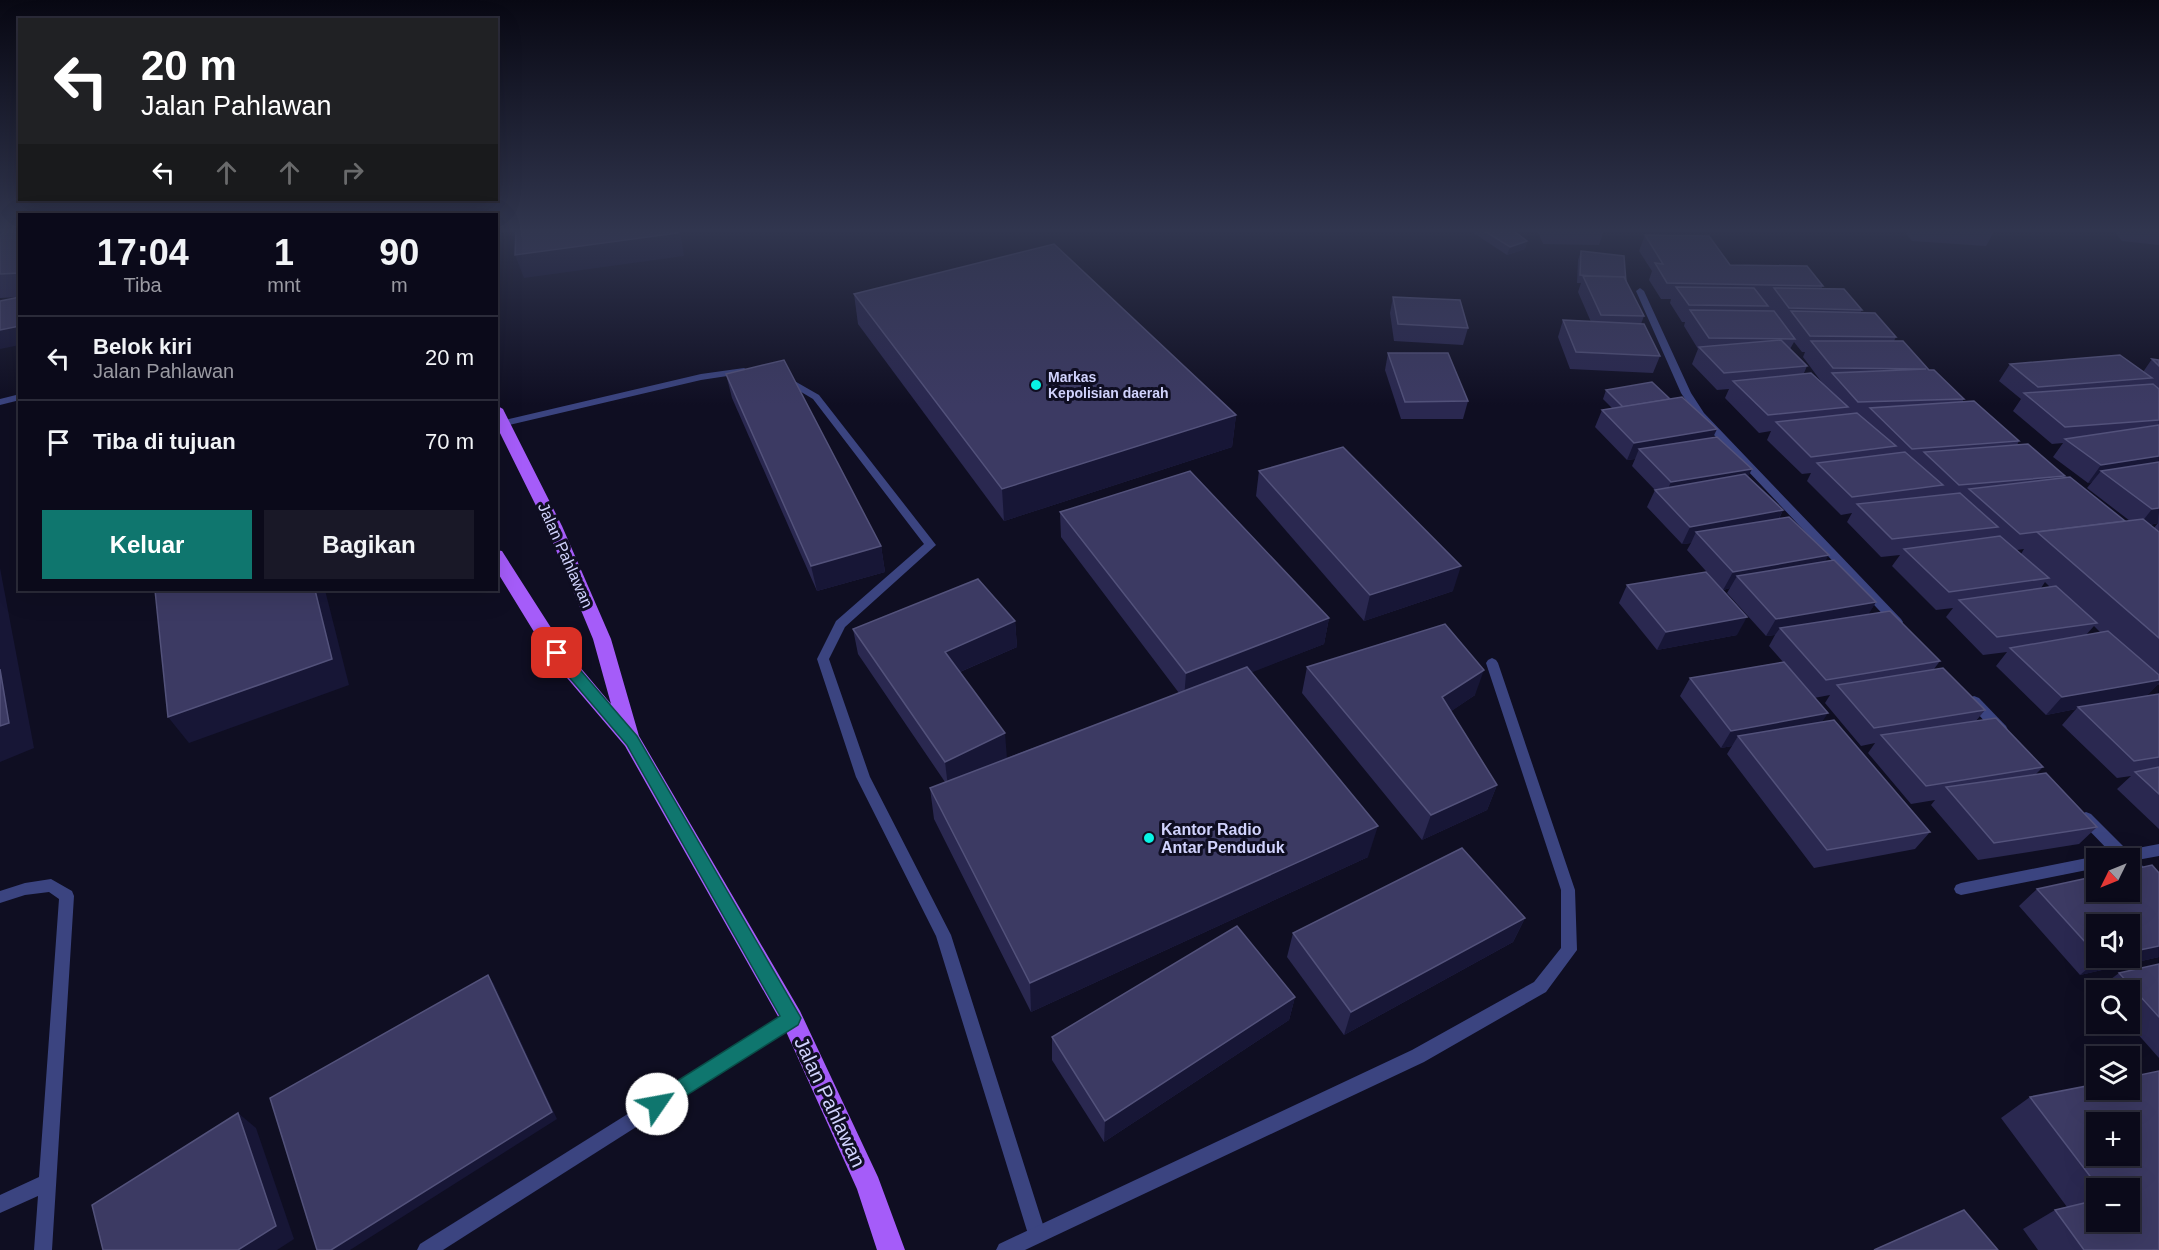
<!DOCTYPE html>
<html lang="id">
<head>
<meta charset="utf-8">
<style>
  body { margin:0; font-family:Arial,sans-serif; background:#191827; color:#f1f3f6; height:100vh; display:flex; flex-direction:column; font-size:22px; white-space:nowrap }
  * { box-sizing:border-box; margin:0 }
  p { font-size:20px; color:#9a9aa2 }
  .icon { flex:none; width:33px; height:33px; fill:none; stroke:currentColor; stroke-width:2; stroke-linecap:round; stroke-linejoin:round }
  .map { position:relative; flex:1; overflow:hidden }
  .panel { position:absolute; left:18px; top:213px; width:480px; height:378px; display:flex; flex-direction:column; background:#0b0a1a; border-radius:0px; box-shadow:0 6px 24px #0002,0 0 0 2px #2b2b39 }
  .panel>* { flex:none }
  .top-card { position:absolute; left:18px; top:18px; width:480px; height:183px; border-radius:0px; box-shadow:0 6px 24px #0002,0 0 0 2px #2b2b39; background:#202124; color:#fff; overflow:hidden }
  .needle { width:39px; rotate:227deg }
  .tools { position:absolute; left:2086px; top:848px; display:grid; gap:12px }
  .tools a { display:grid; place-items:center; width:54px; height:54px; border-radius:0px; background:#0b0a1a; box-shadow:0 6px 24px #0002,0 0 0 2px #2b2b39; font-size:30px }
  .pin { position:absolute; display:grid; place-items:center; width:51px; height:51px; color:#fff; margin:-26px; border-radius:12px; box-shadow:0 3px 9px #0006 }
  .me { position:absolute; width:66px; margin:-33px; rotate:57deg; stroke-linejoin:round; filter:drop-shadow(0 0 4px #0008) }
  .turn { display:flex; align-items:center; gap:21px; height:126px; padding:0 24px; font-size:27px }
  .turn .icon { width:78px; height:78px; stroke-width:2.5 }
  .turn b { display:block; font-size:42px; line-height:51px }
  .lanes { display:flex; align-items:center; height:57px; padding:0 24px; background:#0003; justify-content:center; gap:30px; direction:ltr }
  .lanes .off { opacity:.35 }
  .eta { display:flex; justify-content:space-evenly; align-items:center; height:102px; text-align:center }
  .eta b { font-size:36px; font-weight:700; line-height:42px }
  .primary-button { display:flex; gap:12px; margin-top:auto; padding:12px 24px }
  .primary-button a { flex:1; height:69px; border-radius:0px; background:#0f766e; color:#fff; font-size:24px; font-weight:700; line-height:69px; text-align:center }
  .primary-button a+a { background:#191827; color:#f1f3f6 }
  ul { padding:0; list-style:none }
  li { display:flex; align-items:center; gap:18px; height:84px; padding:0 24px; border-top:2px solid #2b2b39 }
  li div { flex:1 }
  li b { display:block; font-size:22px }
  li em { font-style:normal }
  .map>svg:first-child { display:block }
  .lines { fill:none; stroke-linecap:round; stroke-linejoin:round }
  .lane { fill:#3b4480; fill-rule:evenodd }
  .street { fill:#3b4480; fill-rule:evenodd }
  .primary { fill:#a55cf9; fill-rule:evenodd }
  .wall { fill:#2a2850; fill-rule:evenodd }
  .shaded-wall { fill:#171636 }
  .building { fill:#3c3a63; stroke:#53527b; stroke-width:1.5; fill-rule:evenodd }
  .route { fill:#0f766e; stroke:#0a4d48; stroke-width:1.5 }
  .poi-dot { fill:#08f3e4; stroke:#0f0e22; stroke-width:2 }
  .labels { text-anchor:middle; stroke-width:6; stroke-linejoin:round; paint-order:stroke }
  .far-poi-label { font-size:14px; font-weight:bold; fill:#d1d3fd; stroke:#0f0e22; text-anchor:start }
  .street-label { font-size:16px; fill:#d1d3fd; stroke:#0f0e22 }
  .poi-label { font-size:16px; font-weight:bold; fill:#d1d3fd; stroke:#0f0e22; text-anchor:start }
  .near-street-label { font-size:20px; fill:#d1d3fd; stroke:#0f0e22 }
</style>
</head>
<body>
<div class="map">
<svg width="2159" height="1250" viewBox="0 0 2159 1250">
  <rect width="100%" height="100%" fill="#0f0e22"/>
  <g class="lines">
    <g class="lane">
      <path d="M744 368 749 371 747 373 701 380 496 428V422L701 374Z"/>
      <path d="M784 375 819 395 936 545 845 627 829 659 870 777 951 935 1046 1234 1043 1240 1037 1243 1031 1240 1028 1234 936 936 856 777 817 659 836 621 924 544 813 399 781 380 779 378Z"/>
    </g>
    <g class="street">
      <path d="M1640 288 1644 291 1691 393 1704 413 1901 619 1903 622 1901 625H1893L1697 417 1681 393 1636 291Z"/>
      <path d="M20 394V400L0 405V399Z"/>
      <path d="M1492 658 1496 660 1498 663 1575 890 1577 950 1546 992 1424 1062 1025 1250H996L999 1244 1412 1050 1534 982 1561 948V890L1486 663 1488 660Z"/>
      <path d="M1974 696 1979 698 2006 726 2008 730 2006 734H1996L1969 704 1968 701 1969 698Z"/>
      <path d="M2086 812 2091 814 2127 850 2159 844V856L2137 860 2159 883V899L2154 898 2130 873V858H2110L2112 854 2081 822 2079 818 2081 814Z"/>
      <path d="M2097 856 2102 858H2097V868L1961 895 1956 893 1954 889 1956 885 1961 883Z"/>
      <path d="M51 879 72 891 74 896 52 1250H34L38 1196 0 1213V1195L39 1177 59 899 49 892 25 895 0 903V891L25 883Z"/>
      <path d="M792 1011 798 1014 800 1019 798 1024 443 1250H417L420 1244Z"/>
    </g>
    <path class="primary" d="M496 405 503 409 562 526 611 639 639 736 800 1011 878 1177 905 1250H877L857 1189 784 1027 625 746 550 658 496 570V550L502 551 564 648 611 704 593 639 546 526 496 425Z"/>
  </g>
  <g class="wall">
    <path d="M0 230H20V297L0 298Z"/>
    <path d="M1469 230H1513L1527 241 1525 249 1507 255Z"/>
    <path d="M1537 230H1604L1599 245 1543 244Z"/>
    <path d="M1904 230H1995L1986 246 1912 241Z"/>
    <path d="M2098 230H2159V245L2122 241 2114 231Z"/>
    <path d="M1645 235 1730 265 1823 286 1821 289 1862 310 1860 313 1896 337 1894 341 1964 399 1962 402 2019 441 2017 445 2065 476 2064 478 2125 521 2124 522 2130 521 2087 488 2092 482 2088 483 2053 457 2063 443 2052 444 2013 411 2021 399 1999 381 2010 364 2143 372 2152 359 2159 360V685L2158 684 2146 696 2159 694V829L2117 789 2131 776 2117 778 2062 725 2076 709 2046 715 1996 666 2007 652 1983 655 1946 617 1953 608 1936 610 1892 566 1900 555 1881 557 1847 522 1852 513 1841 515 1807 481 1811 473 1802 474 1767 440 1771 431 1759 433 1725 398 1729 389 1717 390 1692 364 1698 349 1684 326 1685 322H1682L1670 303 1671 299H1661L1649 280 1652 271 1639 251ZM1794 342 1802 352H1805L1803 357 1823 384 1804 373 1807 366 1790 349ZM2158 523 2154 528 2150 525ZM2024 549 2021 554 2017 550ZM2045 582 2050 587 2041 588ZM2094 626 2101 633 2086 635Z"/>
    <path d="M1581 251 1626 282 1644 316 1641 324 1660 356 1653 373 1570 369 1558 337 1563 320 1591 322 1578 292 1581 283H1577L1578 260Z"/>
    <path d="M854 294 1236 415 1232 447 1004 521 858 324Z"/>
    <path d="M1393 297 1468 328 1463 345 1394 341 1390 313Z"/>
    <path d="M1388 353 1468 401 1463 419H1401L1385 370Z"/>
    <path d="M726 374 881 546 885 572 817 591 732 398Z"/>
    <path d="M1606 390 1713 437 1748 477 1783 510 1779 519 1825 562 1876 602 1868 614 1940 661 1934 669 1985 710 1976 721 2043 767 2036 774 2097 827 2079 844 1978 860 1931 805 1935 800 1911 804 1868 753 1875 743 1861 746 1825 703 1830 695 1814 698 1822 722 1930 832 1915 849 1814 868 1727 754 1732 746 1721 748 1680 696 1690 678 1783 662 1769 646 1775 635 1766 636 1727 593 1730 588 1723 590 1687 550 1691 543 1682 544 1647 507 1655 490 1632 466 1635 459 1627 460 1595 427 1602 410 1612 408 1603 399Z"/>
    <path d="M1259 471 1453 591 1364 621 1256 496Z"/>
    <path d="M1060 512 1329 618 1324 644 1251 672 1368 857 1031 1012 934 819 930 788 945 782 858 654 853 629 1015 621 1017 647 960 672 1007 758 1179 693 1061 537Z"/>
    <path d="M1627 585 1737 635 1657 650 1619 603Z"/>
    <path d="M1307 667 1475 695 1451 711 1497 785 1487 810 1422 840 1302 693Z"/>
    <path d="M2037 889 2159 957 2080 975 2019 906ZM2097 924 2130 957H2097Z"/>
    <path d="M1525 918 1513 942 1344 1035 1287 957 1293 933Z"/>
    <path d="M2159 964V1058L2128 1023H2130V990H2099L2098 989 2119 973Z"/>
    <path d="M1295 997 1289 1020 1104 1142 1052 1060V1037Z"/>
    <path d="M2159 1071V1250H2038L2023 1229 2055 1210 2067 1207 2001 1118 2030 1097 2097 1084V1089H2130V1077ZM2097 1122H2130V1155H2097ZM2097 1188H2130V1221H2097Z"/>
  </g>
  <g class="shaded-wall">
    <path d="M680 230 684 256 524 278 515 255Z"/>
    <path d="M1527 241 1525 249 1507 255 1510 247Z"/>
    <path d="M20 326V345L0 349V330Z"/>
    <path d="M1236 415 1232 447 1004 521 1002 489Z"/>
    <path d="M1717 429 1709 446 1639 449 1635 459 1627 460 1634 443Z"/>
    <path d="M2159 456V471H2101L2092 482 2088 483 2101 465Z"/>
    <path d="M1752 469 1743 487 1663 499 1671 482Z"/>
    <path d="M2159 508 2158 523 2138 527 2152 509Z"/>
    <path d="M1783 510 1774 528 1696 532 1691 543 1682 544 1690 527Z"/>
    <path d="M881 546 885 572 817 591 811 566Z"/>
    <path d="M1829 555 1818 573 1737 576 1730 588 1723 590 1733 572Z"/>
    <path d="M1461 566 1453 591 1364 621 1370 595Z"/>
    <path d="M0 568 34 748 0 762Z"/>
    <path d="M315 590H325L349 685 189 743 168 717Z"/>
    <path d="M1876 602 1865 620 1780 628 1775 635 1766 636 1776 619Z"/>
    <path d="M1747 617 1737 635 1657 650 1666 632Z"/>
    <path d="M1329 618 1324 644 1184 699 1186 673Z"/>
    <path d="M1015 621 1017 647 948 677 945 652Z"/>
    <path d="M1484 670 1475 695 1434 723 1442 697Z"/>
    <path d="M2159 680V683L2146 697 2078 707 2076 709 2046 715 2062 697Z"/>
    <path d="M1828 713 1816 731 1738 736 1732 746 1721 748 1731 731Z"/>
    <path d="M1005 733 1007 759 948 787 945 762Z"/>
    <path d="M1497 785 1487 810 1422 840 1431 815Z"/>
    <path d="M1378 826 1368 857 1031 1012 1030 983Z"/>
    <path d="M1525 918 1513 942 1344 1035 1351 1012Z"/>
    <path d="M2159 946V957L2080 975 2100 958 2106 957H2130V952Z"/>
    <path d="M488 975 494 984 557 1119 350 1250H331Z"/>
    <path d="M1295 997 1289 1020 1104 1142 1105 1121Z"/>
    <path d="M238 1113 256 1128 294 1239 277 1250H238Z"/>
  </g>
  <g class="building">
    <path d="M6 230H20V273L0 274V235Z"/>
    <path d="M516 230H677L678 233 515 255Z"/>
    <path d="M1483 230H1513L1527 241 1510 247Z"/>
    <path d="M1645 235 1709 236 1730 265 1807 266 1823 286 1667 283 1655 263 1663 264Z"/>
    <path d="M1054 244 1236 415 1002 489 854 294Z"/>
    <path d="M1581 251 1624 256 1626 282 1624 277 1591 276 1580 275Z"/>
    <path d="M1583 276 1624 277 1644 316 1601 315Z"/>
    <path d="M1676 287 1754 288 1768 306 1689 305Z"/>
    <path d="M1774 288 1844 289 1862 310 1789 308Z"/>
    <path d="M20 297V326L0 330V301Z"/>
    <path d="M1393 297 1460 300 1468 328 1398 324Z"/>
    <path d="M1690 310 1774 311 1795 339 1709 338Z"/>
    <path d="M1791 311 1875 313 1896 337 1810 336Z"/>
    <path d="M1563 320 1644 324 1660 356 1576 352Z"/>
    <path d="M1781 340 1807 366 1724 373 1699 347Z"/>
    <path d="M1811 341H1903L1929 370H1934L1964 399 1858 402 1832 373 1926 369 1833 368Z"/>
    <path d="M1388 353H1448L1468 401 1405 402Z"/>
    <path d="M2120 355 2152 378 2038 387 2010 364Z"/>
    <path d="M2152 359 2159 360V366Z"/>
    <path d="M784 360 881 546 811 566 726 374Z"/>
    <path d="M1811 373 1848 407 1768 415 1733 381Z"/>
    <path d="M1652 382 1670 399 1623 407 1606 390Z"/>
    <path d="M2153 384 2159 389V420L2065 427 2024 393Z"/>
    <path d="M1682 397 1717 429 1634 443 1602 410Z"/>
    <path d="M1974 401 2019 441 1912 449 1870 408Z"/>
    <path d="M1857 413 1896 446 1811 457 1776 422Z"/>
    <path d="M2159 425V456L2101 465 2065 439Z"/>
    <path d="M1717 437 1752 469 1671 482 1639 449Z"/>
    <path d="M2028 444 2065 476 1959 485 1924 452Z"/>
    <path d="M1343 447 1461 566 1370 595 1259 471Z"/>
    <path d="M1905 452 1943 485 1852 497 1817 463Z"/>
    <path d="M2159 462V508L2152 509 2101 471Z"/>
    <path d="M1190 471 1329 618 1186 673 1060 512Z"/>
    <path d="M1745 474 1783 510 1690 527 1655 490Z"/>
    <path d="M2070 477 2125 521 2020 534 1969 489Z"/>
    <path d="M1960 493 1998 527 1892 539 1857 504Z"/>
    <path d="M1789 517 1829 555 1733 572 1696 532Z"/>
    <path d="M2143 519 2159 532V638L2037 532Z"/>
    <path d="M2000 536 2049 578 1949 592 1904 549Z"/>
    <path d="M1834 560 1876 602 1776 619 1737 576Z"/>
    <path d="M1706 572 1747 617 1666 632 1627 585Z"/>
    <path d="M978 579 1015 621 945 652 1005 733 945 762 853 629Z"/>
    <path d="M2056 586 2097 623 1997 637 1959 600Z"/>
    <path d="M155 590H315L332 659 168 717Z"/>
    <path d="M1890 611 1940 661 1826 680 1780 628Z"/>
    <path d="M1445 624 1484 670 1442 697 1497 785 1431 815 1307 667Z"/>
    <path d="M2108 631 2159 675V680L2062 697 2010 648Z"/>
    <path d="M1784 662 1828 713 1731 731 1690 678Z"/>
    <path d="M1247 667 1378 826 1030 983 930 788Z"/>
    <path d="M1943 668 1985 710 1874 728 1837 685Z"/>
    <path d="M0 669 9 723 0 726Z"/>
    <path d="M2159 694V757L2134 761 2078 707Z"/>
    <path d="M1996 718 2043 767 1926 786 1881 735Z"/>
    <path d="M1834 720 1930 832 1827 850 1738 736Z"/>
    <path d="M2159 767V794L2135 772Z"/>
    <path d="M2046 773 2097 827 1994 843 1946 787Z"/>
    <path d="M1462 848 1525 918 1351 1012 1293 933Z"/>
    <path d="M2152 865 2159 873V946L2130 952V924H2097V955L2037 889 2097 876V891H2130V870Z"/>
    <path d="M1237 926 1295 997 1105 1121 1052 1037Z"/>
    <path d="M2159 964V1017L2119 973Z"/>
    <path d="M488 975 552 1112 331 1250H317L270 1098Z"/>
    <path d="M2159 1071V1250H2084L2055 1210 2097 1200V1221H2130V1188H2099L2030 1097 2097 1084V1089H2130V1077ZM2097 1122H2130V1155H2097Z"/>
    <path d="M238 1113 276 1226 238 1250H103L92 1205Z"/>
    <path d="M1964 1210 1998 1250H1874Z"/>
  </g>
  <linearGradient id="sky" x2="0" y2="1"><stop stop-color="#080813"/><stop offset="0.57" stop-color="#31364f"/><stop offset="1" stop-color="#31364f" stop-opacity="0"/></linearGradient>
  <rect width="2159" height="405" fill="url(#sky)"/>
  <path class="route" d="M557 648 562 649 637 736 801 1018 798 1025 657 1114 650 1111 648 1104 650 1098 780 1016 627 745 552 657 550 653Z"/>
  <g class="poi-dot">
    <circle cx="1036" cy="385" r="6"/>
    <circle cx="1149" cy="838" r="6"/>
  </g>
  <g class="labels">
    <g class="far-poi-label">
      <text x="1048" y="382">Markas<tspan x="1048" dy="16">Kepolisian daerah</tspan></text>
    </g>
    <g class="street-label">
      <text transform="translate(566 555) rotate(66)" y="6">Jalan Pahlawan</text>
    </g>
    <g class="poi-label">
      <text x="1161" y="835">Kantor Radio<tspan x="1161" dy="18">Antar Penduduk</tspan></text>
    </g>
    <g class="near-street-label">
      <text transform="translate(830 1102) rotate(65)" y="7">Jalan Pahlawan</text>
    </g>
  </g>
</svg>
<div class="tools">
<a><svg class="needle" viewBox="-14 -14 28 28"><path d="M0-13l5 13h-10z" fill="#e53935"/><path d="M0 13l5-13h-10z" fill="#9a9aa2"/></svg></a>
<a><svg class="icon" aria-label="sound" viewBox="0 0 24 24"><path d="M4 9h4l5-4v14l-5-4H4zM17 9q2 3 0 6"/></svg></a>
<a><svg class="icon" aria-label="search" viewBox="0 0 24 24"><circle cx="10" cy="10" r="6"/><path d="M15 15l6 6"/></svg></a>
<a><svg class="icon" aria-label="layers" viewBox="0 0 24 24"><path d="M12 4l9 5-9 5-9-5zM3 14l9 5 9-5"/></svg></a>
<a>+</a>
<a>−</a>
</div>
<div class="pin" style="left:557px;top:653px;background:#d93025"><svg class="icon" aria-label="arrive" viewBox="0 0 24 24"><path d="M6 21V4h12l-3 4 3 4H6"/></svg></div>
<svg class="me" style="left:657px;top:1104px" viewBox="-20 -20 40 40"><circle r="19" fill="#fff"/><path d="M0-13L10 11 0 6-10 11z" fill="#0f766e"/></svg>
<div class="top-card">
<div class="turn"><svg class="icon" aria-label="left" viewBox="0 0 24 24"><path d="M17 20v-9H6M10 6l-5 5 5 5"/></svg><div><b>20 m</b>Jalan Pahlawan</div></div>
<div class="lanes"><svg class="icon" aria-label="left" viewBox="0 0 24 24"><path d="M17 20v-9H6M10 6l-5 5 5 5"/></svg><svg class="icon off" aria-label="ahead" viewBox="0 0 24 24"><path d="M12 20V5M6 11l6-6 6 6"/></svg><svg class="icon off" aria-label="ahead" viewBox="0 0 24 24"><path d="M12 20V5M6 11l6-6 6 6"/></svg><svg class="icon off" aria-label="right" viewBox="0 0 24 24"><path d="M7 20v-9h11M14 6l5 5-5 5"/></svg></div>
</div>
<section class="panel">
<div class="eta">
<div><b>17:04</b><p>Tiba</p></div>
<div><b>1</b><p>mnt</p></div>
<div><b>90</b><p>m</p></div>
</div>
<ul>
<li><svg class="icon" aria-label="left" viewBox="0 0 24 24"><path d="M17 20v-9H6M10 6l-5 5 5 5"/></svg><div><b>Belok kiri</b><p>Jalan Pahlawan</p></div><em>20 m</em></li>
<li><svg class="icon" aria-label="arrive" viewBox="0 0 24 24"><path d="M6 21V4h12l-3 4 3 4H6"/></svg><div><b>Tiba di tujuan</b></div><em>70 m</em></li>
</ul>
<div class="primary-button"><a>Keluar</a><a>Bagikan</a></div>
</section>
</div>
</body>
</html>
